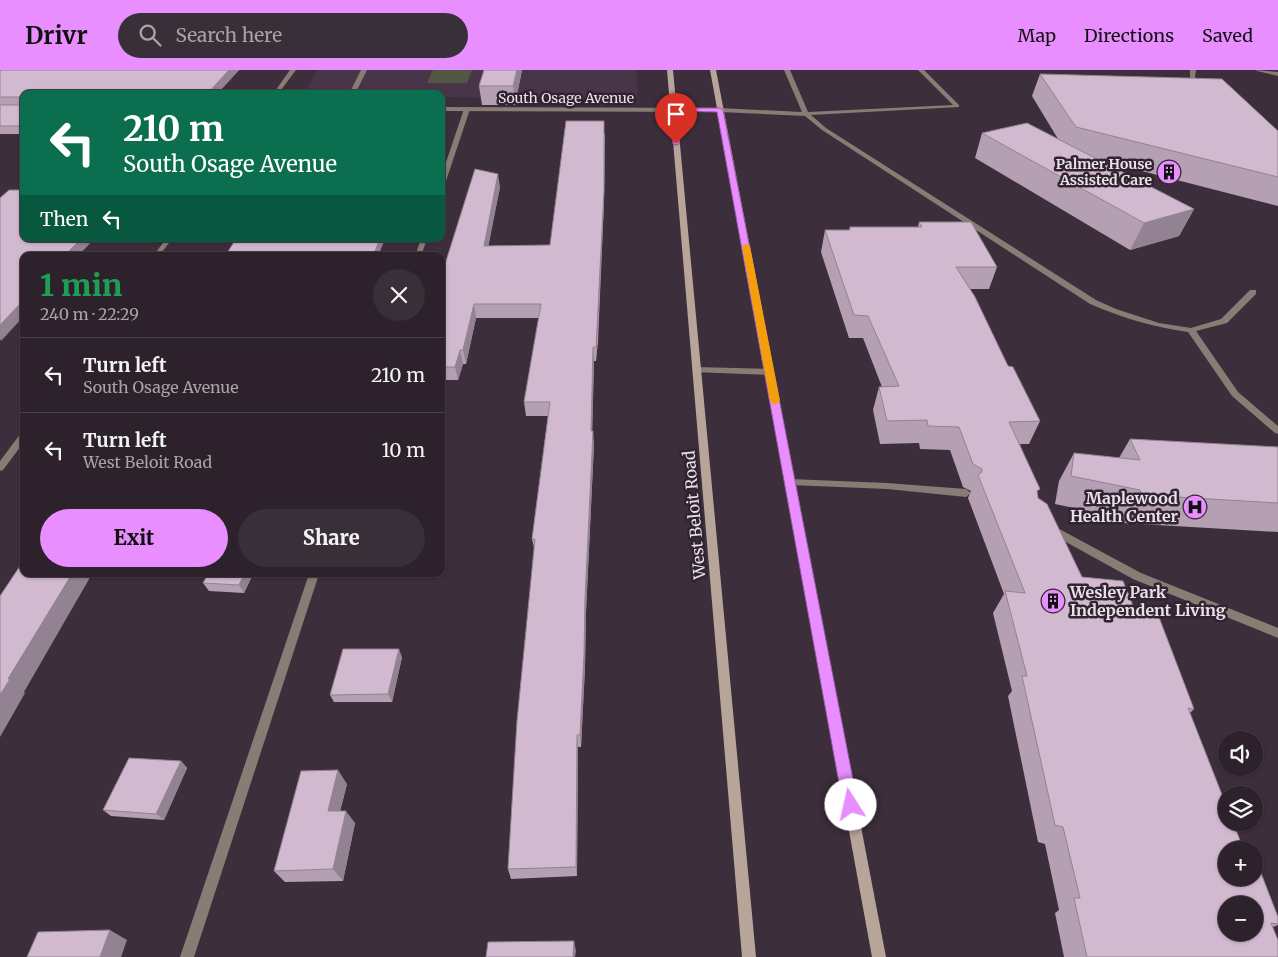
<!DOCTYPE html>
<html lang="en">
<head>
<meta charset="utf-8">
<style>
  body { margin:0; font-family:Merriweather,serif; background:#392f38; color:#f1f3f6; height:100vh; display:flex; flex-direction:column; font-size:19px; white-space:nowrap }
  * { box-sizing:border-box; margin:0 }
  p { font-size:16px; color:#a7a4a9 }
  .icon { flex:none; width:28px; height:28px; fill:none; stroke:currentColor; stroke-width:2; stroke-linecap:round; stroke-linejoin:round }
  .map { position:relative; flex:1; overflow:hidden }
  .panel { position:absolute; left:20px; top:182px; width:425px; height:325px; display:flex; flex-direction:column; background:#2d222c; border-radius:10px; box-shadow:0 1px 4px #0004,0 0 0 1px #483f48 }
  .panel>* { flex:none }
  .banner { position:absolute; left:20px; top:20px; width:425px; height:152px; border-radius:10px; box-shadow:0 1px 4px #0004,0 0 0 1px #483f48; background:#0b6e4f; color:#fff; overflow:hidden }
  .controls { position:absolute; left:1218px; top:661px; display:grid; gap:10px }
  .controls a { display:grid; place-items:center; width:45px; height:45px; border-radius:50%; background:#2d222c; box-shadow:0 1px 4px #0004,0 0 0 1px #483f48; font-size:25px }
  .pin { position:absolute; display:grid; place-items:center; width:42px; height:42px; color:#fff; margin:-51px -21px; border-radius:50% 50% 50% 0; rotate:-45deg; box-shadow:0 0 5px #0007 }
  .pin .icon { rotate:45deg }
  .me { position:absolute; width:55px; margin:-28px; rotate:350deg; stroke-linejoin:round; filter:drop-shadow(0 0 4px #0008) }
  .turn { display:flex; align-items:center; gap:18px; height:105px; padding:0 20px; font-size:22px }
  .turn .icon { width:65px; height:65px; stroke-width:2.5 }
  .turn b { display:block; font-size:35px; line-height:42px }
  .then { display:flex; align-items:center; height:48px; padding:0 20px; background:#0003; gap:10px; font-size:19px }
  .round { display:grid; place-items:center; flex:none; width:52px; height:52px; border-radius:26px; background:#392f38 }
  .summary { display:flex; align-items:center; justify-content:space-between; height:85px; padding:0 20px }
  h1 { font-size:30px; font-weight:800; line-height:38px; color:#1e9e55 }
  .cta { display:flex; gap:10px; margin-top:auto; padding:10px 20px }
  .cta a { flex:1; height:58px; border-radius:30px; background:#e98efe; color:#111; font-size:20px; font-weight:800; line-height:58px; text-align:center }
  .cta a+a { background:#392f38; color:#f1f3f6 }
  ul { padding:0; list-style:none }
  li { display:flex; align-items:center; gap:15px; height:75px; padding:0 20px; border-top:1px solid #483f48 }
  li div { flex:1 }
  li b { display:block; font-size:19px }
  li em { font-style:normal }
  header { display:flex; align-items:center; gap:30px; box-sizing:border-box; height:70px; padding:0 25px; background:#e98efe; color:#111 }
  header strong { font-size:24px }
  nav { display:flex; gap:28px; margin-inline-start:auto; font-size:18px }
  .search { width:350px; height:45px; background:#392f38; display:flex; align-items:center; gap:12px; box-sizing:border-box; padding:0 18px; border-radius:28px; color:#a7a4a9; font-size:19px }
  .map>svg:first-child { display:block }
  .built { fill:#483547 }
  .green { fill:#525741 }
  .lines { fill:none; stroke-linecap:round; stroke-linejoin:round }
  .service { fill:#887c75; fill-rule:evenodd }
  .minor { fill:#887c75; fill-rule:evenodd }
  .tertiary { fill:#887c75; fill-rule:evenodd }
  .secondary { fill:#b8a599; fill-rule:evenodd }
  .wall { fill:#b49fb3 }
  .shaded-wall { fill:#928292 }
  .building { fill:#d1b9d0; stroke:#928292; fill-rule:evenodd }
  .route { fill:#e98efe; stroke:#975ca5 }
  .slow { fill:#f59e0b }
  .labels { text-anchor:middle; stroke-width:5; stroke-linejoin:round; paint-order:stroke }
  .far-street-label { font-size:14px; fill:#e9e0e8; stroke:#312431 }
  .far-poi-label { font-size:14px; font-weight:bold; fill:#e9e0e8; stroke:#312431; text-anchor:end }
  .poi-label { font-size:16px; font-weight:bold; fill:#e9e0e8; stroke:#312431; text-anchor:end }
  .street-label { font-size:16px; fill:#e9e0e8; stroke:#312431 }
</style>
</head>
<body>
<header>
<strong>Drivr</strong>
<div class="search"><svg class="icon" aria-label="search" viewBox="0 0 24 24"><circle cx="10" cy="10" r="6"/><path d="M15 15l6 6"/></svg>Search here</div>
<nav><a>Map</a><a>Directions</a><a>Saved</a></nav>
</header>
<div class="map">
<svg width="1278" height="887" viewBox="0 0 1278 887">
  <rect width="100%" height="100%" fill="#3c2e3b"/>
  <path class="built" d="M318 0H637V29L634 30 441 27V24H304Z"/>
  <path class="green" d="M433 0H472L467 13H427Z"/>
  <g class="lines">
    <g class="service">
      <path d="M361 0H367L355 24H349Z"/>
      <path d="M784 0H790L808 42 953 35 918 0H924L959 35V37L811 45 826 58 1096 230 1116 239 1159 253 1191 258 1221 249 1250 220H1256V224L1227 253 1196 261 1238 322 1278 356V364L1275 363 1232 326 1188 262C1154 257 1122 248 1090 234L822 60 805 46 720 42 717 40 720 38 802 42Z"/>
      <path d="M1190 0H1196L1195 7 1205 15V17H1201L1190 8Z"/>
      <path d="M467 37 470 39 444 117 441 119V107L464 39Z"/>
      <path d="M421 169H427L421 186H415Z"/>
      <path d="M696 297 769 299 773 302 769 305 693 302V298Z"/>
      <path d="M790 409 887 413 966 419 971 423 966 427 887 419 790 415 785 412Z"/>
      <path d="M1050 454 1141 503 1278 558V568L1133 509 1046 461 1045 458 1046 455Z"/>
      <path d="M309 504H319L194 887H180Z"/>
    </g>
    <g class="minor">
      <path d="M290 0H296L278 24H273Z"/>
      <path d="M441 37 720 38 723 40 720 42 441 41Z"/>
      <path d="M166 169H172L159 186H153Z"/>
      <path d="M24 362V372L3 400 0 401V391L21 363Z"/>
    </g>
    <path class="tertiary" d="M1256 0 1278 2V6L1257 1Z"/>
    <g class="secondary">
      <path d="M667 0H673L756 887H742Z"/>
      <path d="M710 0H716L886 887H872Z"/>
    </g>
  </g>
  <g class="wall">
    <path d="M0 0H239L217 24H24V64H0Z"/>
    <path d="M522 0 515 35H482L479 16Z"/>
    <path d="M1040 4 1278 61V136L1099 90 1194 139 1179 166 1130 180 975 88 982 63 1058 69 1032 26Z"/>
    <path d="M605 63 604 133 598 272 596 291H594L592 361 594 374 586 542 585 597 581 677H578L577 806 511 809 508 799 534 478 532 469 548 346H526L524 332 539 248H476L466 294H463L458 310H441V207L500 117 488 176 550 175Z"/>
    <path d="M919 152 997 197 989 219H970L1008 296 1040 351 1029 374H1020L1038 428 1082 507 1134 538 1194 639 1190 643 1241 773 1278 847V855L1273 857 1278 887H1064L1055 843 1059 840 1045 774 1038 772 1008 626 1012 621 993 543 1004 524 968 428 971 421 963 417 950 380 920 379 919 373 880 374 873 340 879 317H882L863 268H849L821 182 825 160H849L850 157H918Z"/>
    <path d="M1130 369 1278 377V462L1123 453 1122 448 1055 434 1059 411 1074 383 1119 388Z"/>
    <path d="M253 504 244 523 209 521 203 513Z"/>
    <path d="M402 587 392 632H334L330 625Z"/>
    <path d="M181 691 187 698 164 750 111 746 103 740Z"/>
    <path d="M347 714 340 741 355 753 343 811 285 812 274 801Z"/>
  </g>
  <g class="shaded-wall">
    <path d="M229 0H239L217 24H207Z"/>
    <path d="M517 0H522L515 35 513 16Z"/>
    <path d="M604 51V133L596 291V277Z"/>
    <path d="M498 104 500 117 486 189 484 176Z"/>
    <path d="M1194 139 1179 166 1130 180 1144 153Z"/>
    <path d="M81 169H94L78 186H64Z"/>
    <path d="M380 169H385L378 186H373Z"/>
    <path d="M24 230V246L1 271 0 269V255Z"/>
    <path d="M474 234 476 248 466 294 463 280Z"/>
    <path d="M593 277 594 291 592 374 591 361Z"/>
    <path d="M460 280 463 294 458 310 455 297Z"/>
    <path d="M593 361 594 374 586 542 585 597 581 677 580 665 585 529Z"/>
    <path d="M72 504H92L24 622 25 623 0 667V625L8 609Z"/>
    <path d="M244 504H253L244 523 239 515Z"/>
    <path d="M399 579 402 587 392 632 388 624Z"/>
    <path d="M577 665 578 677 577 806 576 797Z"/>
    <path d="M181 691 187 698 164 750 156 744Z"/>
    <path d="M338 700 347 714 337 754 328 741Z"/>
    <path d="M346 741 355 753 343 811 333 799Z"/>
    <path d="M110 860 127 870 121 887H100Z"/>
    <path d="M574 871 576 881 575 887H573Z"/>
  </g>
  <g class="building">
    <path d="M0 0H229L207 24H24V56H0V35H20L22 29 20 27H0Z"/>
    <path d="M484 0H517L513 16H479Z"/>
    <path d="M1040 4 1222 9 1278 61V107L1076 57Z"/>
    <path d="M566 51H604V120L597 259 596 277H593L591 361H593L585 529 584 584 580 665H577L576 797 508 799 517 651 535 469H532L550 332H524L541 234H474L463 280H460L455 297H441V207L475 99 498 104 484 176 550 175Z"/>
    <path d="M1027 53 1194 139 1144 153 982 63Z"/>
    <path d="M9 120H24V169H81L64 186H24V230L0 255V128Z"/>
    <path d="M919 152H971L997 197H956L975 227 1008 296 1013 297 1040 351 1009 352 1040 419 1037 421 1038 428 1047 434 1082 507 1123 511 1134 538 1157 542 1194 639 1188 638 1226 735V752H1233L1241 773 1250 775 1252 780H1226V808H1254V785L1278 847V854L1271 853 1278 870V887H1087L1074 828H1080L1063 757 1055 755 1022 606H1027L1005 521 1025 523 978 405 982 402V399L973 394 959 357 928 356 927 350 887 351 879 317 899 316 868 246 854 245 825 160H850V157H922ZM1226 835H1254V862H1226Z"/>
    <path d="M236 169H380L373 186H225Z"/>
    <path d="M1130 369 1278 377V433L1142 425 1140 420 1071 406 1074 383 1140 390Z"/>
    <path d="M24 490V504H72L8 609H10L0 625V526Z"/>
    <path d="M208 504H244L239 515 203 513Z"/>
    <path d="M343 579H399L388 624 330 625Z"/>
    <path d="M129 688 181 691 156 744 103 740Z"/>
    <path d="M338 700 328 741H346L333 799 274 801 301 701Z"/>
    <path d="M110 860 100 887H27L38 862Z"/>
    <path d="M574 871 573 887H486L488 872Z"/>
  </g>
  <path class="route" d="M671 38H720L723 40 858 735 856 740 851 742 845 740 843 735 717 42 676 41 679 74 676 75 673 74Z"/>
  <path class="slow" d="M746 174 750 176 780 331 775 335 770 331 742 176Z"/>
  <defs>
    <g id="building-disc" transform="scale(1.25)"><circle r="9.5" fill="#e98efe" stroke="#312431"/><path d="M-4-6H4V6H1V3H-1V6H-4ZM-2.5-4.3h1.7v1.8h-1.7ZM.8-4.3h1.7v1.8H.8ZM-2.5-1h1.7V.8h-1.7ZM.8-1h1.7V.8H.8Z" fill="#111"/></g>
    <g id="hospital-disc" transform="scale(1.25)"><circle r="9.5" fill="#e98efe" stroke="#312431"/><path d="M-5-5h3v3.5h4V-5h3V5h-3V1.5h-4V5h-3Z" fill="#111"/></g>
  </defs>
  <g fill-rule="evenodd">
    <use href="#building-disc" x="1169" y="102"/>
    <use href="#hospital-disc" x="1195" y="437"/>
    <use href="#building-disc" x="1053" y="531"/>
  </g>
  <g class="labels">
    <g class="far-street-label">
      <text x="566" y="33">South Osage Avenue</text>
    </g>
    <g class="far-poi-label">
      <text x="1152" y="99">Palmer House<tspan x="1152" dy="16">Assisted Care</tspan></text>
    </g>
    <g class="poi-label">
      <text x="1178" y="434">Maplewood<tspan x="1178" dy="18">Health Center</tspan></text>
      <text x="1070" y="528" text-anchor="start">Wesley Park<tspan x="1070" dy="18">Independent Living</tspan></text>
    </g>
    <g class="street-label">
      <text transform="translate(694 445) rotate(-95)" y="6">West Beloit Road</text>
    </g>
  </g>
</svg>
<div class="controls">
<a><svg class="icon" aria-label="sound" viewBox="0 0 24 24"><path d="M4 9h4l5-4v14l-5-4H4zM17 9q2 3 0 6"/></svg></a>
<a><svg class="icon" aria-label="layers" viewBox="0 0 24 24"><path d="M12 4l9 5-9 5-9-5zM3 14l9 5 9-5"/></svg></a>
<a>+</a>
<a>−</a>
</div>
<div class="pin" style="left:676px;top:74px;background:#d93025"><svg class="icon" aria-label="arrive" viewBox="0 0 24 24"><path d="M6 21V4h12l-3 4 3 4H6"/></svg></div>
<svg class="me" style="left:851px;top:735px" viewBox="-20 -20 40 40"><circle r="19" fill="#fff"/><path d="M0-13L10 11 0 6-10 11z" fill="#e98efe"/></svg>
<div class="banner">
<div class="turn"><svg class="icon" aria-label="left" viewBox="0 0 24 24"><path d="M17 20v-9H6M10 6l-5 5 5 5"/></svg><div><b>210 m</b>South Osage Avenue</div></div>
<div class="then">Then<svg class="icon" aria-label="left" viewBox="0 0 24 24"><path d="M17 20v-9H6M10 6l-5 5 5 5"/></svg></div>
</div>
<section class="panel">
<div class="summary"><div><h1>1 min</h1><p>240 m · 22:29</p></div><a class="round"><svg class="icon" aria-label="close" viewBox="0 0 24 24"><path d="M6 6l12 12M18 6L6 18"/></svg></a></div>
<ul>
<li><svg class="icon" aria-label="left" viewBox="0 0 24 24"><path d="M17 20v-9H6M10 6l-5 5 5 5"/></svg><div><b>Turn left</b><p>South Osage Avenue</p></div><em>210 m</em></li>
<li><svg class="icon" aria-label="left" viewBox="0 0 24 24"><path d="M17 20v-9H6M10 6l-5 5 5 5"/></svg><div><b>Turn left</b><p>West Beloit Road</p></div><em>10 m</em></li>
</ul>
<div class="cta"><a>Exit</a><a>Share</a></div>
</section>
</div>
</body>
</html>
